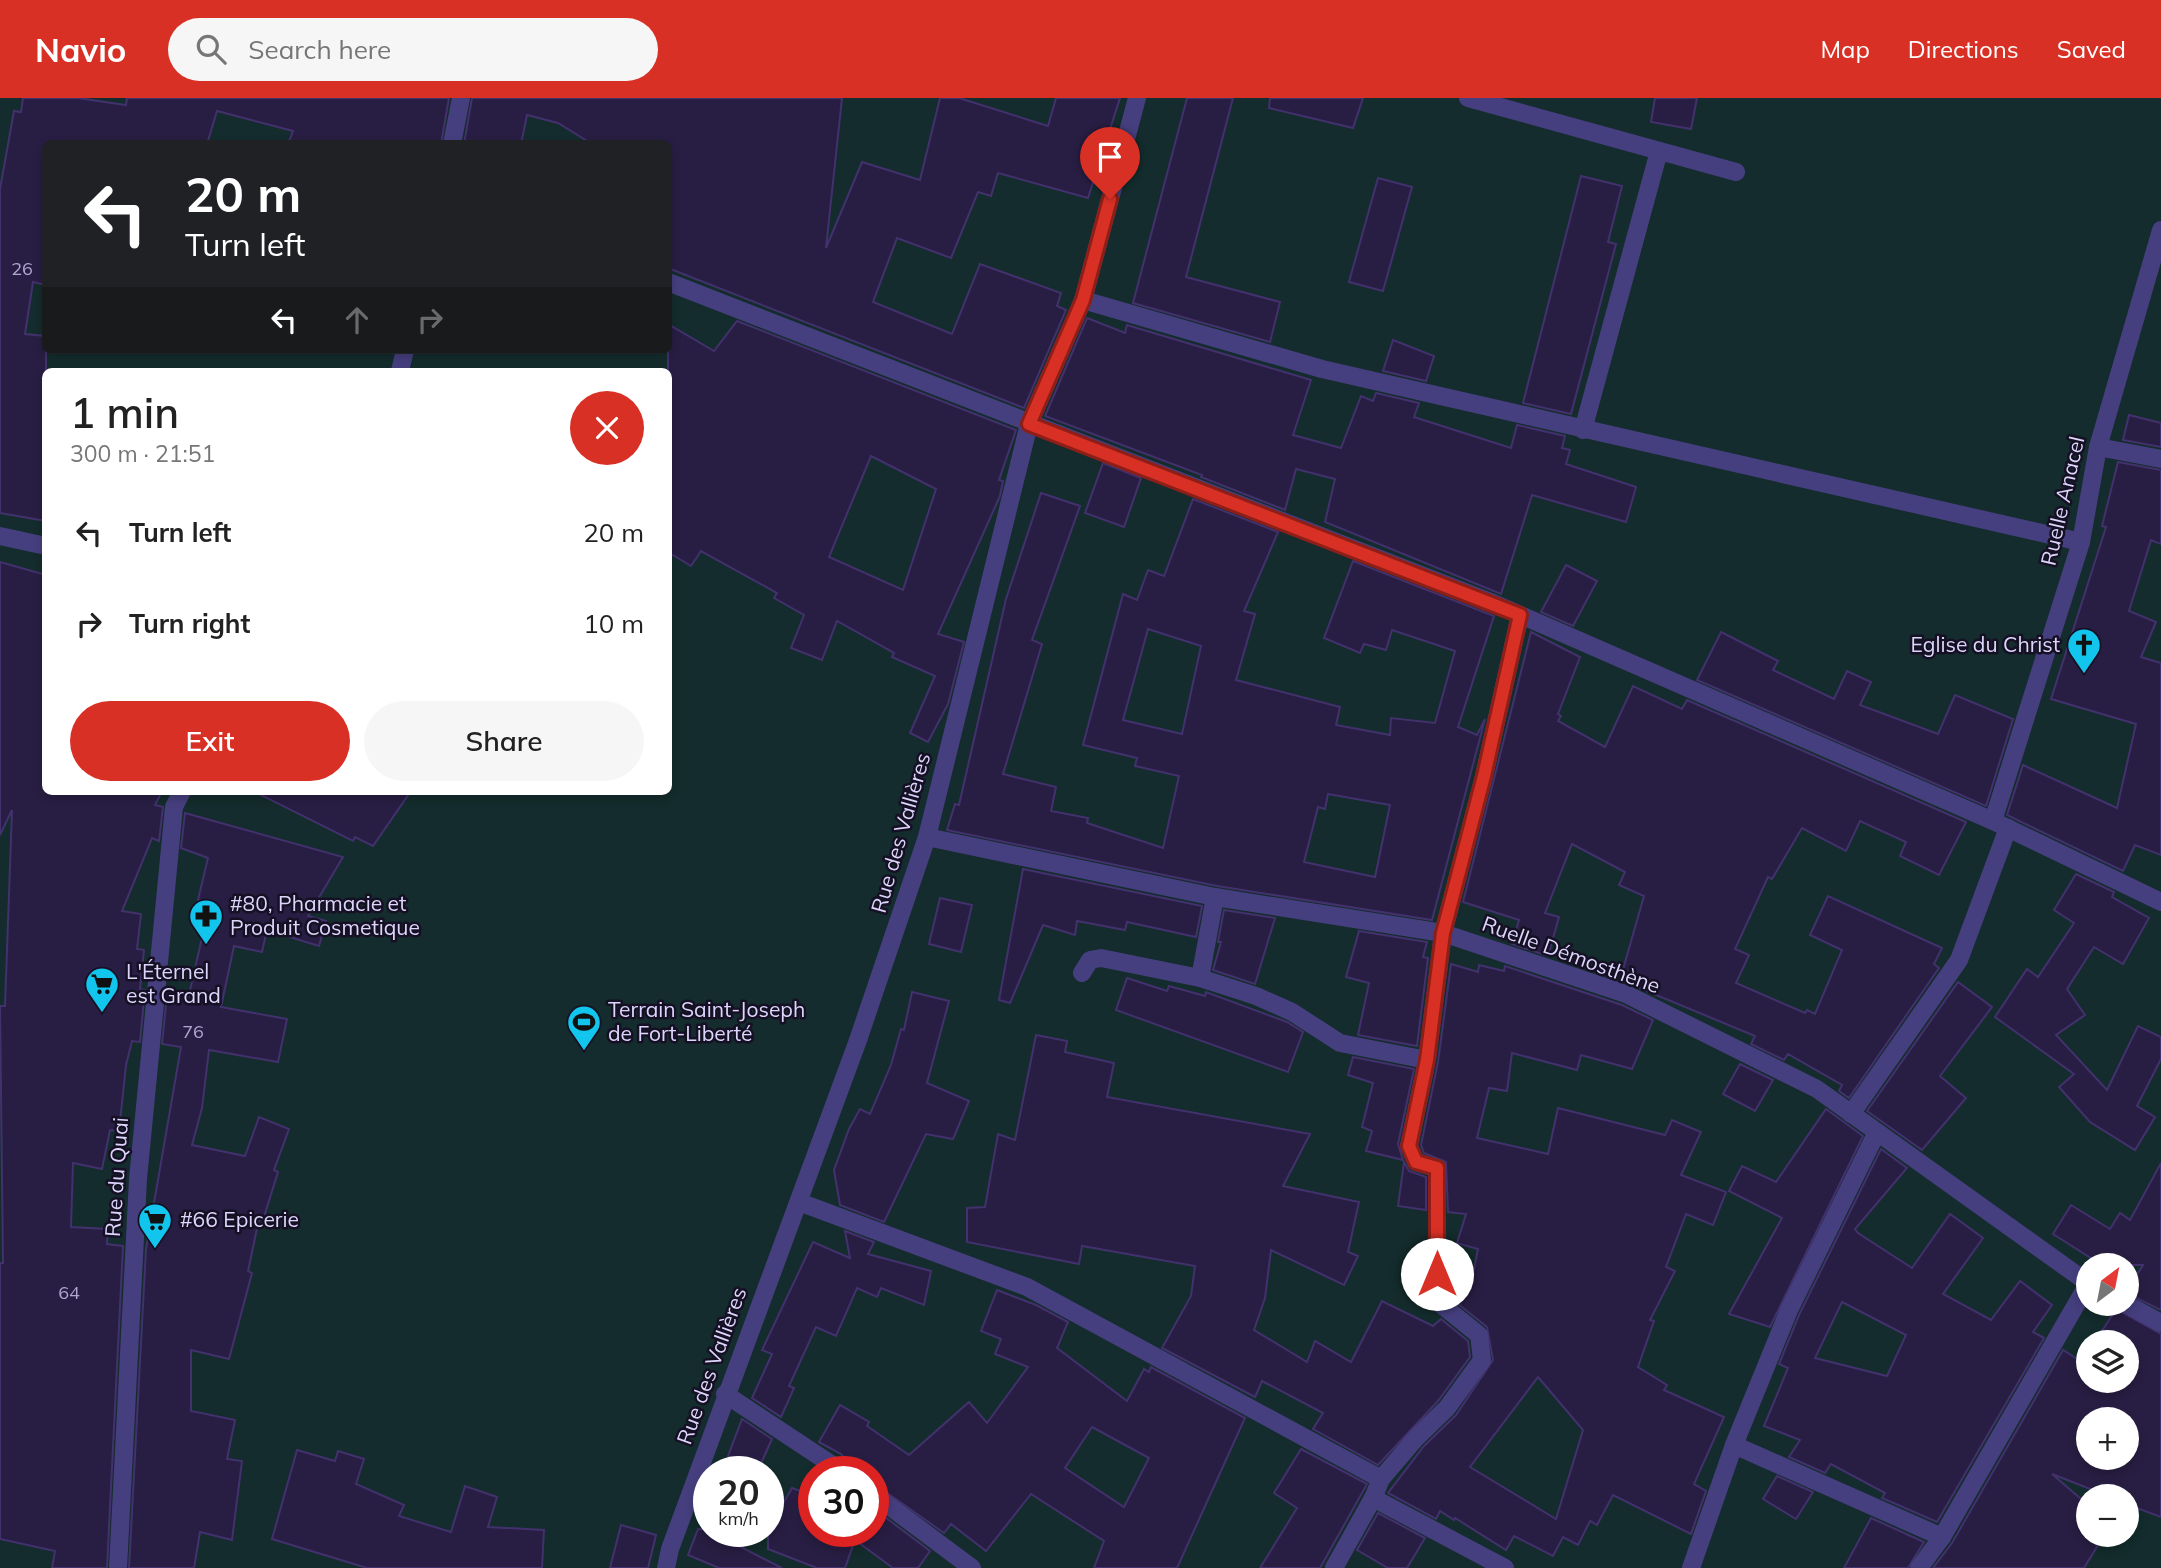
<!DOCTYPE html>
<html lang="en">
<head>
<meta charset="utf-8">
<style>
  body { margin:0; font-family:Mulish,sans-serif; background:#f6f6f6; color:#222; height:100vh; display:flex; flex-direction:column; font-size:26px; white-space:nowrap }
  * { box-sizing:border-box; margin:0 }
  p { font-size:23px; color:#767676 }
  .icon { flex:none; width:38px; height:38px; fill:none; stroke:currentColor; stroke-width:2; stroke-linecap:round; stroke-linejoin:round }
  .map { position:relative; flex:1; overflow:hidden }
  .sheet { position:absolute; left:42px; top:270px; width:630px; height:427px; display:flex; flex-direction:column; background:#fff; border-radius:10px; box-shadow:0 4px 10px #0003 }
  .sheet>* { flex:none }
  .hud { position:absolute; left:42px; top:42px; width:630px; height:214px; border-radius:10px; box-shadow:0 4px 10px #0003; background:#202124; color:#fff; overflow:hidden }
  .needle { width:46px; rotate:32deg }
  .tools { position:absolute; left:2076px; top:1155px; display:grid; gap:14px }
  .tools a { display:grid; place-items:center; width:63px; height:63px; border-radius:50%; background:#fff; box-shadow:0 4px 10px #0003; font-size:35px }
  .speed { position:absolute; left:693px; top:1358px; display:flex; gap:14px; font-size:35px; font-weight:700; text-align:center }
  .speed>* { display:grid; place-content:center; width:91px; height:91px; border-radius:50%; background:#fff; box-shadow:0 4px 10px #0003; line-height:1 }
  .speed small { font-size:18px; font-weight:400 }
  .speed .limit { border:10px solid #d22; background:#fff; color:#111 }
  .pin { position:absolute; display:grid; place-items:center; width:60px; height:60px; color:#fff; margin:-72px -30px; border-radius:50% 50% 50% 0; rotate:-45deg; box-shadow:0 0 7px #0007 }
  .pin .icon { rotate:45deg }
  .me { position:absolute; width:77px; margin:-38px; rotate:0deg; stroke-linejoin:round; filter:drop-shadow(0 0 5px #0008) }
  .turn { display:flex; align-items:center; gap:24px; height:147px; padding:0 28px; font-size:32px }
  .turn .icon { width:91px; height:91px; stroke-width:2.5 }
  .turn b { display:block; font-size:49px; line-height:60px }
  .lanes { display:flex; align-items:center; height:66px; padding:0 28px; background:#0003; justify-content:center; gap:35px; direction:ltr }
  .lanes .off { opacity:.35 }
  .round { display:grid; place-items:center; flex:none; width:74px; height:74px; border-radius:37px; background:#f6f6f6 }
  .headline { display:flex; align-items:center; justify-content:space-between; height:119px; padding:0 28px }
  h1 { font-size:42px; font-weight:600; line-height:52px }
  .cta { display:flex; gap:14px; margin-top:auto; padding:14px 28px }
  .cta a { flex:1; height:80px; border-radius:42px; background:#d93025; color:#fff; font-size:28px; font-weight:600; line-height:80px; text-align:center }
  .cta a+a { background:#f6f6f6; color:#222 }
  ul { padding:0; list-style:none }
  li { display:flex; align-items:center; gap:21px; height:91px; padding:0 28px }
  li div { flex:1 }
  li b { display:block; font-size:26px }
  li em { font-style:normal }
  header { display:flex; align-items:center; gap:42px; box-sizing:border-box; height:98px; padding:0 35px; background:#d93025; color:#fff }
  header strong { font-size:33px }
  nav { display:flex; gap:38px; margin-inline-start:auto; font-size:24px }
  .search { width:490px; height:63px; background:#f6f6f6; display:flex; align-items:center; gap:18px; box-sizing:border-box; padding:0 24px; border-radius:38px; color:#767676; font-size:26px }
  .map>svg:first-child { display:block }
  .green { fill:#142c2d; fill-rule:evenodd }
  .building { fill:#281e43; stroke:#42316d; stroke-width:2; fill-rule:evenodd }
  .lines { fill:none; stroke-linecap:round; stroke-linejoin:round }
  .minor { stroke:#463f7f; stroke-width:18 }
  .route-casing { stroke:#8d1f18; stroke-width:18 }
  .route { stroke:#d93025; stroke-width:12 }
  .labels { text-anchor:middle; stroke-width:5; stroke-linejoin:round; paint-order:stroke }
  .number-label { font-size:18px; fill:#b0a8ce }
  .street-label { font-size:21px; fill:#ddd6fc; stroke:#151023 }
  .poi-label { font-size:21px; fill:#ddd6fc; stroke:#151023; text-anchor:start }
</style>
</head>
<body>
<header>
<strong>Navio</strong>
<div class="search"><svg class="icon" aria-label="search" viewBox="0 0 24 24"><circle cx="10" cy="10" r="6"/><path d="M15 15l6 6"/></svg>Search here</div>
<nav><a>Map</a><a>Directions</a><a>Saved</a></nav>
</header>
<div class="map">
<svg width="2161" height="1470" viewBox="0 0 2161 1470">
  <rect width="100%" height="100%" fill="#151023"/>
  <path class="green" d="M0 0H2161V1470H0ZM46 46H668V252H46ZM46 273H668V693H46ZM2088 1167H2126V1206H2088ZM2088 1244H2126V1283H2088ZM2088 1321H2126V1360H2088ZM709 1374H768V1433H709ZM814 1374H873V1433H814ZM2088 1398H2126V1437H2088Z"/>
  <g class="building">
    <path d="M23 0H78L126 7 127 0H449L441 46H288L293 33 217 13 207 46H46V187L33 184 25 236 46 238V423L0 415V91L14 13 21 14Z"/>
    <path d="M472 0H842L826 150 862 64 920 82 940 0H959L1048 28 1056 0H1120L1088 100 998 75 991 98 978 94 951 160 897 140 873 204 952 236 980 166 1061 195 1057 208 1066 212 1024 310 668 170V46H592L558 25 527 17 521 46H464Z"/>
    <path d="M1187 0H1233L1186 179 1280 204 1270 244 1133 205Z"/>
    <path d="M1270 0H1363L1353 30 1269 10Z"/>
    <path d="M1655 0H1697L1691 31 1651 24Z"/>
    <path d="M1581 78 1622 88 1608 144 1616 146 1571 316 1523 305Z"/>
    <path d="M1378 80 1412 89 1383 193 1349 184Z"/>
    <path d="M1087 220 1125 235 1127 227 1311 282 1293 337 1341 350 1361 298 1373 303 1376 295 1419 305 1414 319 1511 350 1517 327 1565 338 1562 350 1570 352 1566 366 1636 389 1626 424 1532 397 1501 496 1325 424 1335 381 1296 371 1285 412 1201 379 1202 377 1045 318Z"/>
    <path d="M737 223 1016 332 999 382 1003 383 1000 398 938 536 964 544 948 606 928 644 910 635 935 578 892 559 894 555 837 523 822 562 791 550 804 517 774 500 777 495 701 453 691 468 668 454V226L714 253ZM871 358 936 391 903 492 829 459Z"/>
    <path d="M1393 242 1434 258 1426 283 1383 273Z"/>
    <path d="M2129 317 2161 325V349L2123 342Z"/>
    <path d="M2118 364 2161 372V446L2151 442 2129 513 2156 524 2141 559 2161 565V757L2135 747 2123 773 2007 717 2023 667 2117 710 2136 626 2051 601 2106 429 2102 428Z"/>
    <path d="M1103 365 1141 380 1124 429 1085 415Z"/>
    <path d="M1041 395 1080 408 1032 542 1042 546 1003 676 1056 689 1051 713 1088 720 1087 725 1163 750 1179 678 1135 668 1137 660 1083 647 1123 496 1137 502 1148 472 1164 478 1193 401 1278 434 1244 513 1255 516 1236 582 1340 609 1336 627 1390 637 1391 620 1435 625 1455 553 1392 532 1386 552 1364 546 1360 555 1324 540 1353 463 1494 518 1458 629 1477 637 1485 621 1432 822 1217 788 947 732 955 706 959 707 1006 501ZM1148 531 1201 548 1182 636 1123 622ZM1328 696 1390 707 1375 779 1304 764 1318 709 1325 711Z"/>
    <path d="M0 464 46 477V693H162L155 707 163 709 159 743 152 740 122 813 141 816 137 851 144 852 140 891 145 892 140 944 132 943 126 967 119 1033 110 1032 102 1071 73 1065 71 1129 108 1131 107 1146 123 1148 107 1470H52L55 1453 0 1441V1165H3L0 908H5L12 712 0 737Z"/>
    <path d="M1566 467 1597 483 1573 528 1541 514Z"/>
    <path d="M1531 534 1580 559 1558 616 1561 618 1558 623 1605 649 1633 588 1682 611 1687 602 1966 724 1939 777 1900 758 1906 744 1860 723 1846 753 1802 730 1772 781 1768 779 1735 851 1749 857 1736 885 1805 915 1807 912 1815 916 1842 852 1810 837 1828 798 1942 850 1934 866 1939 870 1849 1000 1839 993 1842 987 1788 956 1784 962 1751 946 1755 938 1620 882 1644 798 1619 787 1625 774 1572 746 1545 815 1559 819 1548 858 1512 846 1519 822 1463 804Z"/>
    <path d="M1721 534 1778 563 1773 572 1834 601 1847 573 1871 584 1860 607 1938 636 1955 597 2013 621 1986 708 1697 582Z"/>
    <path d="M253 693H411L373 748 355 739 353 743Z"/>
    <path d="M185 715 343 759 308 818 326 823 319 848 267 832 262 854 234 848 221 909 287 921 278 964 209 952 202 1010 192 1047 245 1058 259 1019 289 1031 274 1072 278 1074 263 1122 259 1121 248 1173 252 1175 229 1261 191 1252V1313L235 1322 227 1361 242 1363 232 1442 200 1434 194 1470H129L146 1151 181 949 162 946 167 897 188 901 210 805 198 802 208 760 181 750Z"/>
    <path d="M1023 771 1202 808 1196 839 1127 824 1125 832 1077 823 1075 837 1043 827 1010 905 999 902Z"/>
    <path d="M2076 776 2114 794 2112 799 2149 820 2123 866 2094 849 2067 891 2085 917 2056 937 2107 992 2138 928 2161 939V961L2137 1008 2155 1019 2135 1052 2090 1024 2059 989 2074 976 1995 919 2027 871 2038 879 2074 825 2054 812Z"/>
    <path d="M940 800 972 807 961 854 929 846Z"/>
    <path d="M1224 812 1275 820 1255 886 1213 872 1221 844H1218Z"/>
    <path d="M1359 833 1427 844 1423 859 1428 860 1417 948 1358 937 1369 885 1346 879Z"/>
    <path d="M1451 866 1478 874 1479 867 1504 873 1505 868 1622 907 1653 922 1632 971 1581 957 1577 972 1512 955 1507 993 1489 990 1477 1040 1548 1056 1558 1010 1665 1037 1672 1022 1701 1034 1681 1077 1726 1094 1713 1127 1686 1116 1666 1169 1675 1173 1650 1222 1654 1223 1638 1269 1667 1287 1664 1292 1724 1319 1694 1386 1706 1393 1691 1436 1613 1397 1597 1427 1590 1423 1578 1447 1563 1439 1553 1458 1514 1438 1506 1452 1455 1420 1454 1422 1440 1413 1436 1421 1388 1395 1424 1348 1456 1317 1493 1262 1487 1229 1457 1205 1470 1192 1478 1151 1457 1145 1466 1116 1448 1114 1446 1064 1424 1055 1421 1047 1438 964ZM1538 1279 1583 1332 1556 1421 1470 1369Z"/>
    <path d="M1127 880 1167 893 1169 888 1205 898 1206 894 1287 924 1303 934 1288 974 1116 912Z"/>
    <path d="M1958 884 1992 909 1940 978 1966 1000 1922 1052 1867 1013Z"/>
    <path d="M912 894 949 903 927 985 969 1003 953 1041 926 1036 884 1124 840 1107 834 1072 849 1031 860 1011 870 1016 891 967 901 931 904 932Z"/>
    <path d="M1036 937 1067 943 1065 954 1114 965 1107 999 1310 1036 1283 1088 1359 1104 1348 1154 1358 1158 1344 1187 1271 1152 1265 1200 1254 1232 1307 1264 1315 1243 1351 1264 1382 1203 1433 1228 1441 1221 1468 1243 1470 1259 1438 1303 1378 1367 1313 1331 1323 1315 1262 1283 1255 1299 1162 1250 1191 1198 1195 1168 1082 1148 1079 1166 967 1144V1110L985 1109 998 1036 1015 1042Z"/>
    <path d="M1353 959 1414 971 1398 1046 1403 1062 1366 1053 1372 1033 1362 1029 1373 985 1348 977Z"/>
    <path d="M1740 966 1773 982 1755 1013 1723 996Z"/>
    <path d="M1826 1011 1863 1038 1770 1229 1729 1216 1782 1120 1729 1093 1742 1068 1776 1084Z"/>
    <path d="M1881 1051 1907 1070 1855 1131 1858 1135 1912 1170 1950 1116 1983 1140 1943 1196 1991 1222 2020 1183 2052 1207 2033 1234 2044 1240 1937 1424 1882 1400 1885 1395 1831 1366 1825 1375 1789 1359 1800 1342 1764 1328 1788 1270 1779 1266 1799 1217ZM1842 1204 1906 1237 1887 1278 1815 1260Z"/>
    <path d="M1404 1064 1409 1073 1426 1079V1112L1398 1108Z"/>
    <path d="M2161 1065V1212L2126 1195 2143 1167H2102L2053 1136 2071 1107 2110 1131 2120 1115 2130 1122Z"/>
    <path d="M845 1133 874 1144 868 1156 931 1173 924 1207 881 1190 877 1199 857 1190 836 1238 816 1229 789 1288 794 1290 781 1319 752 1300 772 1256 762 1252 813 1144 850 1160Z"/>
    <path d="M997 1192 1036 1207 1068 1224 1057 1250 1127 1303 1144 1271 1149 1274 1151 1269 1245 1320 1177 1470H1094L1104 1443 1031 1396 986 1453 951 1426 944 1435 873 1385V1374H854L841 1356 819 1344 840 1307 869 1324 867 1328 909 1357 969 1304 987 1325 1028 1269 995 1256 1001 1241 981 1233ZM1092 1329 1149 1360 1124 1409 1065 1370Z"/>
    <path d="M2116 1211 2161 1236V1419L2126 1406V1398H2108L2052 1376 2088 1407V1437H2104L2084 1470H1933L1952 1445 2063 1252 2082 1264 2088 1256V1283H2126V1244H2095ZM2088 1321H2126V1360H2088Z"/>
    <path d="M742 1321 772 1341 757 1374H726L731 1360 728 1358Z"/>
    <path d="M1301 1351 1367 1386 1320 1470H1260L1297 1410 1274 1395Z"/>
    <path d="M297 1352 335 1363 338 1353 364 1361 356 1386 404 1407 399 1418 451 1434 465 1388 497 1399 488 1429 544 1432 542 1470H367L272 1441Z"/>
    <path d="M1777 1378 1813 1394 1796 1421 1763 1401Z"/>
    <path d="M792 1390 814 1398V1433H873V1410L930 1453 918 1470H893L855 1442 845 1470H817L768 1451V1432Z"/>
    <path d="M1378 1415 1425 1440 1407 1470H1388L1357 1452Z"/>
    <path d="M1871 1420 1924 1444 1908 1470H1844Z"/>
    <path d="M621 1427 656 1437 648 1470H610Z"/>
    <path d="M698 1431 731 1433 727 1442 782 1470H719L688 1457Z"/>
  </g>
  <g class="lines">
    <g class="minor">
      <path d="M1468 0 1736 74"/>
      <path d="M452 46 461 0"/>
      <path d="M668 184 1493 505 1993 723 2161 804"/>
      <path d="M1083 202 1322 271 2081 444"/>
      <path d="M400 273 405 252"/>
      <path d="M1583 332 1659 53"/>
      <path d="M2098 349 2161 361"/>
      <path d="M0 438 46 448"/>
      <path d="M1993 723 2081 444 2098 349 2161 132"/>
      <path d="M927 739 1215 799 1443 835 1626 896 1817 991 2088 1185"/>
      <path d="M1082 875 1090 862 1101 860 1200 880 1256 898 1292 914 1340 945 1427 962"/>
      <path d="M1200 880 1215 799"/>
      <path d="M1851 1016 1959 862 2008 730"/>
      <path d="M799 1104 1027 1189 1381 1381 1373 1400 1505 1470"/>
      <path d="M2126 1206 2161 1225"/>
      <path d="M725 1296 843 1374"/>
      <path d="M1734 1347 1789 1212 1877 1034"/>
      <path d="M1381 1381 1416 1340 1447 1310 1482 1262 1479 1237 1437 1203V1070L1416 1064 1409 1048 1427 962 1443 835 1484 678 1520 517"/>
      <path d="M873 1396 972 1470"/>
      <path d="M118 1470 138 1081 174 709 182 693"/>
      <path d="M666 1470 670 1451 857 945 927 739 1029 326 1083 202 1137 0"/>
      <path d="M1334 1470 1373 1400"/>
      <path d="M1691 1470 1734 1347 1942 1439"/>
      <path d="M1919 1470 1942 1439 2088 1186"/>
    </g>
  </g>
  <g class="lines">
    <g class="route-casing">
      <path id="route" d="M1110 101 1083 202 1029 326 1520 517 1484 678 1443 835 1427 962 1409 1048 1416 1064 1437 1070V1176"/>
    </g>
    <use href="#route" class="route"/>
  </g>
  <defs>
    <g id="church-pin" transform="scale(1.75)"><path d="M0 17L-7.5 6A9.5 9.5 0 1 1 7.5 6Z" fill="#12c5ec" stroke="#151023"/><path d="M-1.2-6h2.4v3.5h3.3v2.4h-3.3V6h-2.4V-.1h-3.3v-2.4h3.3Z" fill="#111"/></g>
    <g id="pharmacy-pin" transform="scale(1.75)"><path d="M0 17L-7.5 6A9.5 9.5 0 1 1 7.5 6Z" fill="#12c5ec" stroke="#151023"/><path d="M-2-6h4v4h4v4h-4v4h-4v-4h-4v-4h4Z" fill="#111"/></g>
    <g id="supermarket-pin" transform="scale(1.75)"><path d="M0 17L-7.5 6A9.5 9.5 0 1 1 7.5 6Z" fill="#12c5ec" stroke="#151023"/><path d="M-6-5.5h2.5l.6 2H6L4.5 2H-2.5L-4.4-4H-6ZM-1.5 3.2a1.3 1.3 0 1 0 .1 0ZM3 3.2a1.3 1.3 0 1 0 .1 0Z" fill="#111"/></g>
    <g id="stadium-pin" transform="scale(1.75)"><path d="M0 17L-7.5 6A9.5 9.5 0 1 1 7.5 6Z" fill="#12c5ec" stroke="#151023"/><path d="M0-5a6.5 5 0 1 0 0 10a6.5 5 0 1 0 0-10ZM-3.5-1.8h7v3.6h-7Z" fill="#111"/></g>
  </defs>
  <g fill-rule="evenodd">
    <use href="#church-pin" x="2084" y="547"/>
    <use href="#pharmacy-pin" x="206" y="818"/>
    <use href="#supermarket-pin" x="102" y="886"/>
    <use href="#stadium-pin" x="584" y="924"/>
    <use href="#supermarket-pin" x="155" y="1122"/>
  </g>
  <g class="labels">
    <g class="number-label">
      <text x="22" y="177">26</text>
      <text x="193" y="940">76</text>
      <text x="69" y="1201">64</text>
    </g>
    <g class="street-label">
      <text transform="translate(2063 403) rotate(-77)" y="7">Ruelle Anacel</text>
      <text transform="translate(901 735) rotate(-74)" y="7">Rue des Vallières</text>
      <text transform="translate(1571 857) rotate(20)" y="7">Ruelle Démosthène</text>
      <text transform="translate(117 1079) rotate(-86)" y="7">Rue du Quai</text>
      <text transform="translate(712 1268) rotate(-70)" y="7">Rue des Vallières</text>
    </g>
    <g class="poi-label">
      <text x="2060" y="554" text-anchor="end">Eglise du Christ</text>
      <text x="230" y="813">#80, Pharmacie et<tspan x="230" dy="24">Produit Cosmetique</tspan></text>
      <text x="126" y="881">L'Éternel<tspan x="126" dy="24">est Grand</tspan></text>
      <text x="608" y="919">Terrain Saint-Joseph<tspan x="608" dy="24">de Fort-Liberté</tspan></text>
      <text x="180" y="1129">#66 Epicerie</text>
    </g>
  </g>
</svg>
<div class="tools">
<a><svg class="needle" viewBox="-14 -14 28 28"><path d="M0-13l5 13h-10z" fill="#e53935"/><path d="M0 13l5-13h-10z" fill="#767676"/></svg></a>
<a><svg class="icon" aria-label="layers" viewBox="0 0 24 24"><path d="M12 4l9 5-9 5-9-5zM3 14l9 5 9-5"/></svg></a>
<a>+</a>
<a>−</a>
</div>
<div class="speed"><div>20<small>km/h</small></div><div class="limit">30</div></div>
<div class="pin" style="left:1110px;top:101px;background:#d93025"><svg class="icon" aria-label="arrive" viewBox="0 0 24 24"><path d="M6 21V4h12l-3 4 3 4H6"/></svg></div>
<svg class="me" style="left:1437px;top:1176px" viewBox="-20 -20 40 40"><circle r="19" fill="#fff"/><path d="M0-13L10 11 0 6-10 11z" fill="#d93025"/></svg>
<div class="hud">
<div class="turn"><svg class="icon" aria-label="left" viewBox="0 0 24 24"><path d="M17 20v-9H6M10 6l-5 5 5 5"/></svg><div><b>20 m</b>Turn left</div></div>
<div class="lanes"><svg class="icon" aria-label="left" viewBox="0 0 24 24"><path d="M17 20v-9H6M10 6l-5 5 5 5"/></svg><svg class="icon off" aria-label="ahead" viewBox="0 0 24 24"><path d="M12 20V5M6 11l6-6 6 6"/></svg><svg class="icon off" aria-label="right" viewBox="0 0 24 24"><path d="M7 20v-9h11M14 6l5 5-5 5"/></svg></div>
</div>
<section class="sheet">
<div class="headline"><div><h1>1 min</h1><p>300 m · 21:51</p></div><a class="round" style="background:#d93025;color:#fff"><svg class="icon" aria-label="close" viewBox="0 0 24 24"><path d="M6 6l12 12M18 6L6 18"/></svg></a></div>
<ul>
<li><svg class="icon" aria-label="left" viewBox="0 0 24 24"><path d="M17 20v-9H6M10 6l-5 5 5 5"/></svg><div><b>Turn left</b></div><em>20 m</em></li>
<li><svg class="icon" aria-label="right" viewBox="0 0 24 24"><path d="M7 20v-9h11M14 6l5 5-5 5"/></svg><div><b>Turn right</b></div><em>10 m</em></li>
</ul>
<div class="cta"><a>Exit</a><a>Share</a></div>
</section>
</div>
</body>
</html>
